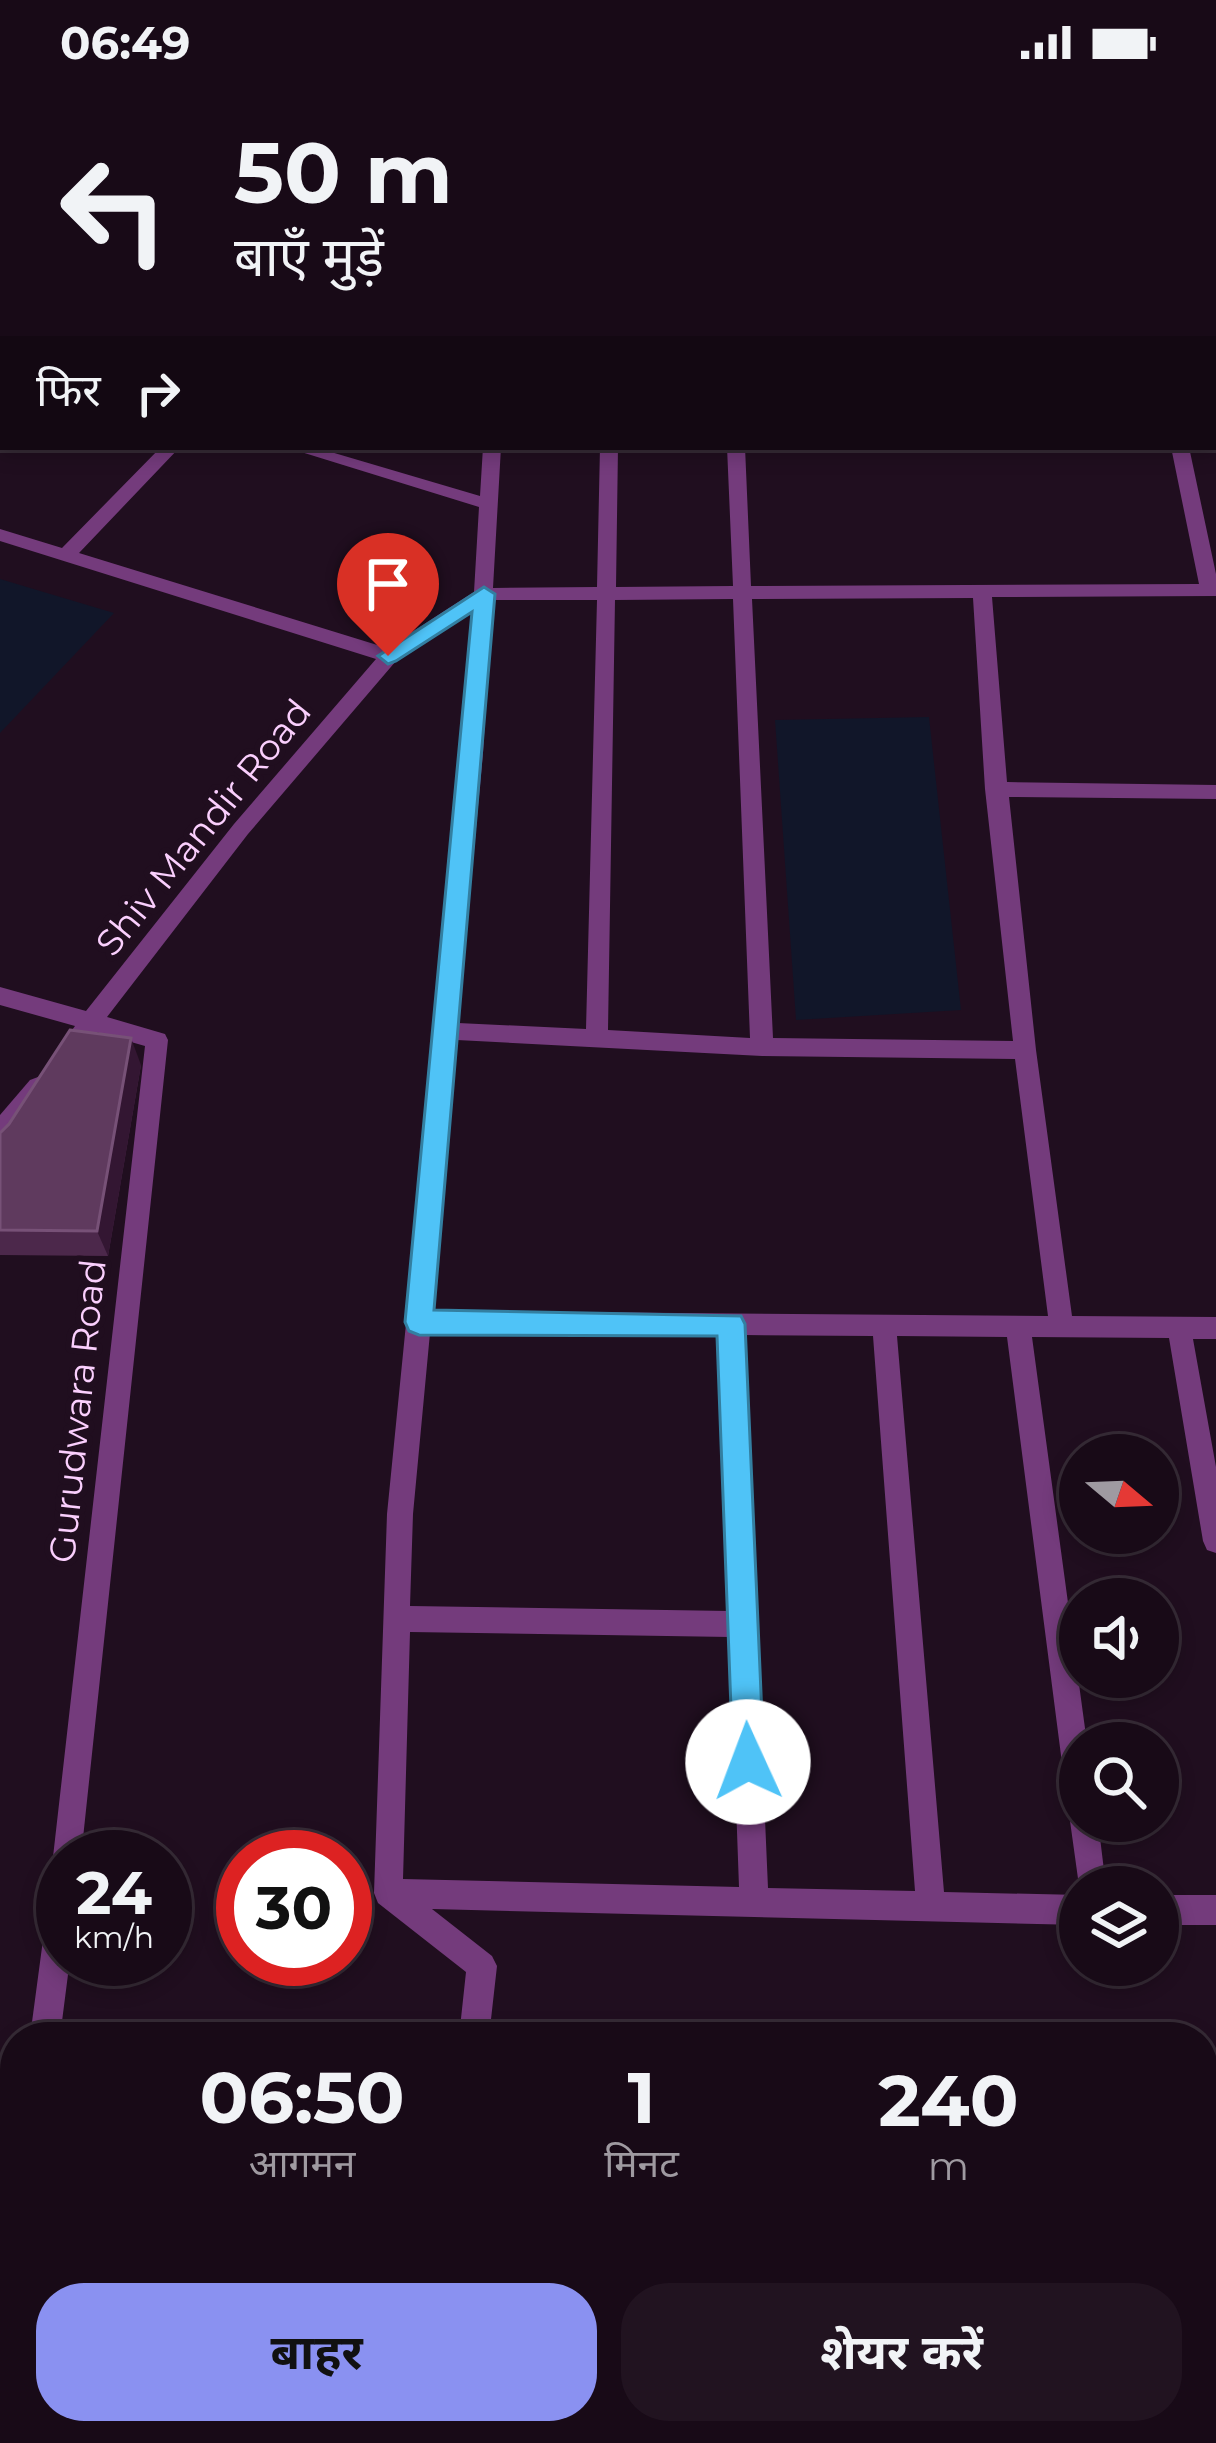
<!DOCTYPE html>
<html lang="hi">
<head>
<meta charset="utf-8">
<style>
  body { margin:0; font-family:Montserrat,"Noto Sans Devanagari",sans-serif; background:#211320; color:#f1f3f6; height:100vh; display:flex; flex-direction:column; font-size:45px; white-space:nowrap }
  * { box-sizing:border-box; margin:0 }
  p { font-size:39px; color:#9f9aa1 }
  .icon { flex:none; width:66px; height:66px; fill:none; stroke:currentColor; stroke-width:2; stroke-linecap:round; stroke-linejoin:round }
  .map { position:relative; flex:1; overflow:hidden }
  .drawer { position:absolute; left:0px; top:1938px; width:1218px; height:423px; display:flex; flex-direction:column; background:#180a17; border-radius:48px 48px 0 0; box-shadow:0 6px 18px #0003,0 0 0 3px #362b36 }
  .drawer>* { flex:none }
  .guide { position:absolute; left:0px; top:0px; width:1218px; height:366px; box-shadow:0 6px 18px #0003,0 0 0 3px #362b36; background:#180a17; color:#f1f3f6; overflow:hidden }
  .needle { width:78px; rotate:109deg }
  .controls { position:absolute; left:1059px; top:1350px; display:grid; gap:24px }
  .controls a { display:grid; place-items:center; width:120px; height:120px; border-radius:50%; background:#180a17; box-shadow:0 6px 18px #0003,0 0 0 3px #362b36; font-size:60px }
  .speed { position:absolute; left:36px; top:1746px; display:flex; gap:24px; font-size:60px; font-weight:700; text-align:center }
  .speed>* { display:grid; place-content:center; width:156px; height:156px; border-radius:50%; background:#180a17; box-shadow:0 6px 18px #0003,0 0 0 3px #362b36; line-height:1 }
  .speed small { font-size:30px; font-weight:400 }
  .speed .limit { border:18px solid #d22; background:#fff; color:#111 }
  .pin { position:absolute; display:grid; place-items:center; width:102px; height:102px; color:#fff; margin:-123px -51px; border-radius:50% 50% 50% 0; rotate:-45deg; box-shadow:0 0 12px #0007 }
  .pin .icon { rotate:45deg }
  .me { position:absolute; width:132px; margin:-66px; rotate:358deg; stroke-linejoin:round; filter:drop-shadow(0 0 9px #0008) }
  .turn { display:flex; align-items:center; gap:42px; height:252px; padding:0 36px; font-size:54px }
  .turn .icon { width:156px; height:156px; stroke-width:2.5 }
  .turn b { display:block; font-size:84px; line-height:102px }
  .then { display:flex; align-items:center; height:114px; padding:0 36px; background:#0003; gap:24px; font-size:45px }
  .eta { display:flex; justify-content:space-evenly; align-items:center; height:204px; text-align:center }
  .eta b { font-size:72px; font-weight:700; line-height:84px }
  .action { display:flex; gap:24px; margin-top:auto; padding:24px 36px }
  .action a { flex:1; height:138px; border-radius:48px; background:#8a91f1; color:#111; font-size:48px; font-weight:700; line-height:138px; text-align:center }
  .action a+a { background:#211320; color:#f1f3f6 }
  .status { display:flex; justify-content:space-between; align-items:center; height:84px; padding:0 60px; background:#180a17; direction:ltr }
  .status svg { height:33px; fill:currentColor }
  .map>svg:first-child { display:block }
  .green { fill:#111629 }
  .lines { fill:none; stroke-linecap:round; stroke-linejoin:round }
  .street { fill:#743b7c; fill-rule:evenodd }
  .wall { fill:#4c284b }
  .shaded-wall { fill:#331632 }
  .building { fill:#5f3a5e; stroke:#775177; stroke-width:3 }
  .route { fill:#4fc3f7; stroke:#337fa1; stroke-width:3 }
  .labels { text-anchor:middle; stroke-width:12; stroke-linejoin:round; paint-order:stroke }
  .street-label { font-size:36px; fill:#facffd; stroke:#200e1f }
</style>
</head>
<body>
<div class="status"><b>06:49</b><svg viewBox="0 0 49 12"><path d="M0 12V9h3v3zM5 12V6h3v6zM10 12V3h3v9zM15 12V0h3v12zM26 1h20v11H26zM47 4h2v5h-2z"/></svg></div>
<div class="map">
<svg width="1216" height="2359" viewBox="0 0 1216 2359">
  <rect width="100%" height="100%" fill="#200e1f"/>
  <g class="green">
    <path d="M0 495 114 529 0 649Z"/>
    <path d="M929 633 961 926 796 936 775 636Z"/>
  </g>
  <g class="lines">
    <g class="street">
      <path d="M163 0H196L198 3H165Z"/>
      <rect x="1056" y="0" width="14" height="3"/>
      <rect x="1215" y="50" width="1" height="10"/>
      <rect x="1215" y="186" width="1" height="10"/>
      <path d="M0 272 3 273V283L0 282Z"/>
      <path d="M161 363H180L79 469 387 564 474 508 479 423 285 363H314L480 412 483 363H501L493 504 597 503 600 363H618L616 503 733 502 727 363H745L751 502 1199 500 1171 363H1189L1216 490V512L992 513 1007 698 1216 701V715L1009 713 1036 966 1072 1232 1216 1233V1255H1193L1216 1383V1469L1207 1466 1203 1457 1169 1254 1032 1253 1087 1659H1080V1724L1070 1720 1066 1710 1007 1253 897 1252 944 1808 1080 1811V1841L432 1825 492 1872 497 1882 489 1953H459L466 1888 378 1819 374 1809 387 1430 463 669 472 526 396 577 248 750 107 933 165 950 168 956 81 1773H63V1786L57 1783 53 1773 145 962 96 948 73 977H57L54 971 75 942 0 921V903L86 927 234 740 376 575 0 457V445L62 464ZM973 514 985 705 1013 957 773 954 752 515ZM733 515 750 954 608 946 615 516ZM492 516H597L586 945 458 939 483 669ZM457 956 762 972 1015 975 1048 1232 432 1227ZM430 1249 719 1251 729 1527 410 1522 413 1430ZM744 1251 873 1252 915 1807 768 1804ZM410 1548 730 1553 739 1803 403 1795Z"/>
      <path d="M38 993 49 1002 46 1008 8 1054 0 1056V1031L30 996Z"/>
      <path d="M1080 1724V1737H1098L1106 1803H1080V1809L1070 1737 1074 1727Z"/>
      <path d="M63 1797V1875H70L60 1953H30L49 1811 53 1801Z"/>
      <rect x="1158" y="1811" width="58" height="30"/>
      <rect x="1203" y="2050" width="13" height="30"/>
      <path d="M15 2138V2255L11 2263 0 2268V2152L4 2143Z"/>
      <rect x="1203" y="2258" width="13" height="32"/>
      <path d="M411 2346H445L444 2359H410Z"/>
    </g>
  </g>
  <g class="wall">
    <path d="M454 0H556L555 3H454Z"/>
    <path d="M141 981 108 1172 0 1171V1049Z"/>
  </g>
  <path class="shaded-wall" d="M131 954 141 981 108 1172 97 1147Z"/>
  <path class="building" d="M70 946 131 954 97 1147 0 1146V1049L9 1040Z"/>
  <path class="route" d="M484 503 495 510 434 1226 741 1232 745 1240 764 1678 760 1689 748 1694 737 1689 733 1678 717 1252 419 1251 409 1247 405 1238 472 528 396 577 388 580 378 572Z"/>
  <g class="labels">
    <g class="street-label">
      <text transform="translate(203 743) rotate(-51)" y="13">Shiv Mandir Road</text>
      <text transform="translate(77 1327) rotate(-84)" y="13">Gurudwara Road</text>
    </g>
  </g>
</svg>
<div class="controls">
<a><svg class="needle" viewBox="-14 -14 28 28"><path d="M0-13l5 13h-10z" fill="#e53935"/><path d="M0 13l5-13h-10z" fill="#9f9aa1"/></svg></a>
<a><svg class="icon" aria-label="sound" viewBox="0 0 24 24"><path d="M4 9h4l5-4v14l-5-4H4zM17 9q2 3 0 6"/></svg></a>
<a><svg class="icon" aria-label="search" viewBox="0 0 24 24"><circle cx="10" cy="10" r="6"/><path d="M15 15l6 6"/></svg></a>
<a><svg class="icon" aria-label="layers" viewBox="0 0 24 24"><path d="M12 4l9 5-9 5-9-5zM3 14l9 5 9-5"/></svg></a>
</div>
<div class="speed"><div>24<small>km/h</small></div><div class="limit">30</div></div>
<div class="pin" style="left:388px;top:572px;background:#d93025"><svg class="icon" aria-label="arrive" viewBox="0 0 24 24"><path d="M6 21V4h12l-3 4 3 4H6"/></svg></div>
<svg class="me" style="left:748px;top:1678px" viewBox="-20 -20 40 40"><circle r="19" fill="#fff"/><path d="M0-13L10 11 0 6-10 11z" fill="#4fc3f7"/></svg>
<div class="guide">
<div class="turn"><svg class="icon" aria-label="left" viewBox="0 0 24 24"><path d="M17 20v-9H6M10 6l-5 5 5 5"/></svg><div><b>50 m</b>बाएँ मुड़ें</div></div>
<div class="then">फिर<svg class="icon" aria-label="right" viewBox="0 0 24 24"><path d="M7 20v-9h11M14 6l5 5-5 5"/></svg></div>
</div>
<section class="drawer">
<div class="eta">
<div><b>06:50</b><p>आगमन</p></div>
<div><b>1</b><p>मिनट</p></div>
<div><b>240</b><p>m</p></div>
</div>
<div class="action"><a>बाहर</a><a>शेयर करें</a></div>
</section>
</div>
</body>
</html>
